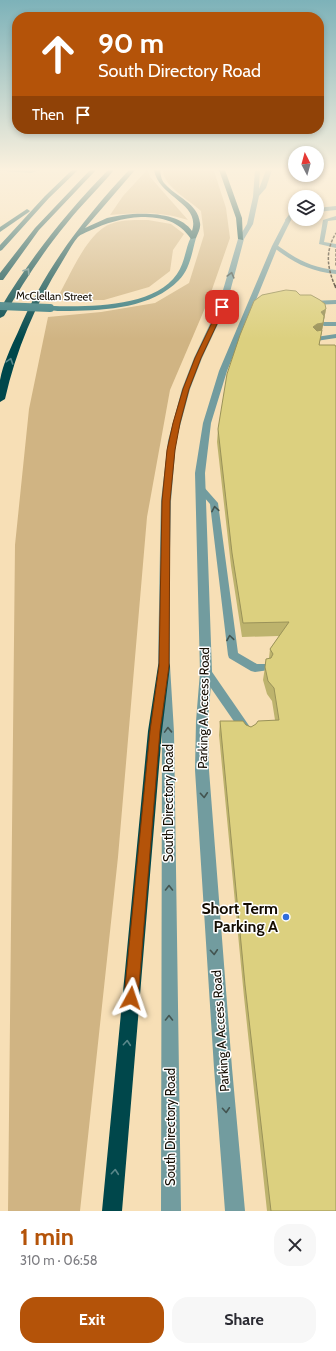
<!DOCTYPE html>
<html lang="en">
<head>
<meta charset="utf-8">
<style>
  body { margin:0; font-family:Cabin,sans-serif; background:#f7f7f7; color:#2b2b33; height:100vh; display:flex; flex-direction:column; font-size:15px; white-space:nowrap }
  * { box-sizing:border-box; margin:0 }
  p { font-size:13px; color:#7c7c81 }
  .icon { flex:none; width:22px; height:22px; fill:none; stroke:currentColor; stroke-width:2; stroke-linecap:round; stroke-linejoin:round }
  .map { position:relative; height:1211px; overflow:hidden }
  .sheet { display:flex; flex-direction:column; background:#fff; flex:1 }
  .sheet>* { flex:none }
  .guide { position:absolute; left:12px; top:12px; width:312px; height:122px; border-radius:16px; box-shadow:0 2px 6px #0003; background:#b45309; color:#fff; overflow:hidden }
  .needle { width:26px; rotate:354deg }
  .buttons { position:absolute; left:288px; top:146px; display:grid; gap:8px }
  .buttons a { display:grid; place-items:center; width:36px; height:36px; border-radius:50%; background:#fff; box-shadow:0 2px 6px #0003; font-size:20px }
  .pin { position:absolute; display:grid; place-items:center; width:34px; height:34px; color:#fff; margin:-17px; border-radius:8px; box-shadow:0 2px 6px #0006 }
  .me { position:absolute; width:44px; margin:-22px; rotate:5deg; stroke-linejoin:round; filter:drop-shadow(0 0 3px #0008) }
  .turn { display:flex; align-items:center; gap:14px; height:84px; padding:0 20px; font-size:18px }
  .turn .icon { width:52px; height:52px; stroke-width:2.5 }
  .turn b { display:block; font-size:28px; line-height:34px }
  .then { display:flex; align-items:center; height:38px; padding:0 20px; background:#0003; gap:8px; font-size:15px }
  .round { display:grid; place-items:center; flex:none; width:42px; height:42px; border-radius:16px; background:#f7f7f7 }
  .summary { display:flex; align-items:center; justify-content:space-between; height:68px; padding:0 20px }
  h1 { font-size:24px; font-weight:700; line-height:30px; color:#b45309 }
  .button { display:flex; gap:8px; margin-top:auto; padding:8px 20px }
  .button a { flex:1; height:46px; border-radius:16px; background:#b45309; color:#fff; font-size:16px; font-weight:700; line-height:46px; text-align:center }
  .button a+a { background:#f7f7f7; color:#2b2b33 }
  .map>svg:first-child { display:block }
  .green { fill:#d0b483 }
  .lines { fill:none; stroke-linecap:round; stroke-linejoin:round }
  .service { fill:#729c9f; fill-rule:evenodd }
  .minor { fill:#729c9f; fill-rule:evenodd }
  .tertiary { fill:#729c9f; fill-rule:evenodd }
  .secondary { fill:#357a7f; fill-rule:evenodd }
  .trunk { fill:#0a5357; fill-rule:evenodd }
  .motorway { fill:#00474b; fill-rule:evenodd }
  .rail-far1 { stroke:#352b1b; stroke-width:1.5; stroke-dasharray:3 1.5; stroke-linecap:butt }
  .rail { stroke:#352b1b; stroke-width:2; stroke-dasharray:4 2; stroke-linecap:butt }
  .secondary-bridge { stroke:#357a7f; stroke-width:8 }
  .wall { fill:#bdb36d }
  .shaded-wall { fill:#9a9259 }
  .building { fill:#dcd07f; stroke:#9a9259 }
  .oneway { stroke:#59878a }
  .oneway2 { stroke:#435450 }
  .route { fill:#b45309; stroke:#753606 }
  .poi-dot { fill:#306edc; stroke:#fff; stroke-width:1.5 }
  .labels { text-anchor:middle; stroke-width:3; stroke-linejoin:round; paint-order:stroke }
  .far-street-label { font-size:11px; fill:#140c01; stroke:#fff }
  .street-label { font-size:13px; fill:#140c01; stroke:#fff }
  .near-poi-label { font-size:16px; font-weight:bold; fill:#140c01; stroke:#fff; text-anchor:end }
</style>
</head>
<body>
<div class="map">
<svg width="336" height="1211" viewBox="0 0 336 1211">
  <rect width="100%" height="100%" fill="#f7dfb6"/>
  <g class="green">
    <path d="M147 170 151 178 188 220C159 211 139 213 110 215L123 196Z"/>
    <path d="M163 170 214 171 226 208 230 238 208 301 170 390 147 517 118 857 80 1211H8L15 545 29 409 48 317 101 312 155 303 189 283 204 235 201 211C190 201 162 185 163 170Z"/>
    <path d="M148 220 171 224 184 234 173 250 170 271 149 287 104 300H56C69 278 83 242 103 228 115 219 134 220 148 220Z"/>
  </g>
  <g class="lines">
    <g class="service">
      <path d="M0 170H39L31 173 2 171Z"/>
      <path d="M336 216V220L328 221 324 242 336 244V248L319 244 323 220Z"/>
      <path d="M273 245H277C296 259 312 268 336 270V274C309 271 294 263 273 247Z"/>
      <path d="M336 300V304L311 305 308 303 311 301Z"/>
      <path d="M336 322V326H324L321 324 324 322Z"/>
      <path d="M336 334V338L316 341 313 339 316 337Z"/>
      <path d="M200 485 203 486 218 503 238 653 257 664H269L270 667 269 670 255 672 251 671 229 658 228 655 210 504 196 488Z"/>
      <path d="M206 668 210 669 252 730 254 733 252 736 248 738 244 736 202 675 201 672 202 669Z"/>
    </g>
    <path class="minor" d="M286 219 291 220 278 246 227 371 211 423 205 473 212 672 208 721 209 770 232 1068 245 1211H225L214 1068 195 770 196 721 200 672 195 473 203 423 219 371 272 246Z"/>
    <g class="tertiary">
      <path d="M255 170H260L259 189 266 170H272L266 188 259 196 253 224 244 239 226 307 202 358 190 389 176 441 171 501 170 549V666L174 732 181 1211H161L162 732 158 666 160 549 161 501 168 441 182 389 194 358 218 307 238 239 247 224 253 197Z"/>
      <path d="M336 206V210L317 212V208Z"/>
      <path d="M295 208V214L290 221H286L285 220 293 209Z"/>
    </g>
    <path class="secondary" d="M191 237 196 238C192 252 190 269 179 280 152 308 107 310 70 311 63 311 52 312 46 308L50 306C86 307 154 308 177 274 185 263 185 249 191 237Z"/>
    <g class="trunk">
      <path d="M72 170H78L49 198 2 250 0 251V245L45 196Z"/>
      <path d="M27 209 30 211 29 212 0 232V227Z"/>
    </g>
    <g class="motorway">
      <path d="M90 170H96L39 230 3 280H0V273L35 228Z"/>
      <path d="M108 170H114C99 188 82 204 67 223 43 252 23 283 4 316L0 318V309C30 258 67 212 108 170Z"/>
      <path d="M129 170H135L85 228C92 225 100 221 107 218 129 212 178 209 192 231 201 203 159 198 154 170H160C161 175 161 180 165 184 176 197 198 203 200 223 201 228 198 233 196 238L191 239C179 221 163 217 141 217 122 218 106 223 89 231 85 233 81 234 78 237 72 244 67 254 62 262 35 305 16 350 5 399L0 402C0 395 0 387 0 380 3 364 11 347 18 332 44 270 84 218 129 170Z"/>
      <path d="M219 170H225L242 218 243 240 238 239 236 218Z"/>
      <path d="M164 661 169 663 170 666 162 731 122 1211H102L148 731 158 666 159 663Z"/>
    </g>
    <g class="rail-far1">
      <path d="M336 249V267"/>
      <path d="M335 286C327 267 325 251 336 233"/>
    </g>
    <path class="rail" d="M335 285 336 288"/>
    <path class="secondary-bridge" d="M0 306 50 308"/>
  </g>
  <path class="wall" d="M300 295 326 309 324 320 319 345 336 1211H267L244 997 219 735 220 721 246 725 251 727 275 720 272 701 267 694 263 680 265 667 269 658 270 649 279 636 242 637 231 566 217 442 218 429Z"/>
  <path class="shaded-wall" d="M326 309 324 320 317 357 313 327 317 324 321 312Z"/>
  <path class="building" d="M286 290 296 291 300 295H311L320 300 325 304 326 309 321 312 324 316 323 323 317 324 313 327 317 331 322 330 319 345H335L336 347V1211H271L245 985 220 721H243L246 725 251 727 256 724 258 721 279 720 274 688 268 681 265 667 266 659 271 658 273 654 270 649 289 622 243 623 232 553 218 429 227 374 240 335 254 301 262 295Z"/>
  <defs><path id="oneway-chevron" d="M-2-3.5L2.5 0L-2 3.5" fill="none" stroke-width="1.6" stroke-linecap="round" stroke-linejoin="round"/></defs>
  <g class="oneway">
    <use href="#oneway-chevron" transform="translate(27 271) rotate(-57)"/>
    <use href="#oneway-chevron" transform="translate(10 361) rotate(-72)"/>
    <use href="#oneway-chevron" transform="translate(127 1043) rotate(-85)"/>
    <use href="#oneway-chevron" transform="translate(115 1172) rotate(-85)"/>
  </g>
  <g class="oneway2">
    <use href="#oneway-chevron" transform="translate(231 275) rotate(-75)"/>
    <use href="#oneway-chevron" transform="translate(215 509) rotate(-100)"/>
    <use href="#oneway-chevron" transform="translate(230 638) rotate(-99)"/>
    <use href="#oneway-chevron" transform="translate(168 730) rotate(-92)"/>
    <use href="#oneway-chevron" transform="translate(204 795) rotate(86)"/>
    <use href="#oneway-chevron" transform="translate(169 888) rotate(-90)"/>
    <use href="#oneway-chevron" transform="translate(214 952) rotate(86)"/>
    <use href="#oneway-chevron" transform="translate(169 1018) rotate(-90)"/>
    <use href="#oneway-chevron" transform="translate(226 1110) rotate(86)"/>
  </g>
  <linearGradient id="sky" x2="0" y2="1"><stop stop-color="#7db2b9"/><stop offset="0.5" stop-color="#fbf1de"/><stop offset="1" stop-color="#fbf1de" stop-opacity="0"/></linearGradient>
  <rect width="336" height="339" fill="url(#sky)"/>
  <path class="route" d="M220 306 225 307 201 358 189 389 180 423 175 450 170 501 169 666 160 731 138 998 136 1002 131 1004 126 1002 124 998 150 731 159 666 162 501 167 450 173 423 183 389 195 358Z"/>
  <circle class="poi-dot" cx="286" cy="917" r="4"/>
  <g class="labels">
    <g class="far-street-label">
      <text transform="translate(54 296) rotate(1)" y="4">McClellan Street</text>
    </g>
    <g class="street-label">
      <text transform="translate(203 708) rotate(-89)" y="5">Parking A Access Road</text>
      <text transform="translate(168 803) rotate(-90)" y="5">South Directory Road</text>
      <text transform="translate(220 1031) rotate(-94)" y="5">Parking A Access Road</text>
      <text transform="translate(170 1127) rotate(-90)" y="5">South Directory Road</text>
    </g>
    <g class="near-poi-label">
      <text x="278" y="914">Short Term<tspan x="278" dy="18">Parking A</tspan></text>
    </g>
  </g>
</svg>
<div class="buttons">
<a><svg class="needle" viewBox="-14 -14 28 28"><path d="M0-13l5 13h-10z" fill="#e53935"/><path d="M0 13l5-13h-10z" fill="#7c7c81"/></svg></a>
<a><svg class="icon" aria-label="layers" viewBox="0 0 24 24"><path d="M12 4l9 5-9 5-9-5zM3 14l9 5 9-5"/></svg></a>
</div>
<div class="pin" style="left:222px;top:307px;background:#d93025"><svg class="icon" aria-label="arrive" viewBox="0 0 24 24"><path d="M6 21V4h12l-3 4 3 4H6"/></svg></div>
<svg class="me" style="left:131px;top:998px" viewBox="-20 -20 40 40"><path d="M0-17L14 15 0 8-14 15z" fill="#b45309" stroke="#fff" stroke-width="4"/></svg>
<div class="guide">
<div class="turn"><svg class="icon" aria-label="ahead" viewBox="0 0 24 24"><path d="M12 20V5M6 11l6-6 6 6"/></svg><div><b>90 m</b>South Directory Road</div></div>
<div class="then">Then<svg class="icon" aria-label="arrive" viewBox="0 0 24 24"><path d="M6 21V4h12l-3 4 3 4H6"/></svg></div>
</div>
</div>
<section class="sheet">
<div class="summary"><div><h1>1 min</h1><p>310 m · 06:58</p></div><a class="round"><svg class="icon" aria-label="close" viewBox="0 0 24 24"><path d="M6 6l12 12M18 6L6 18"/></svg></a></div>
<div class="button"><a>Exit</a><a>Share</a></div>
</section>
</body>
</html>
